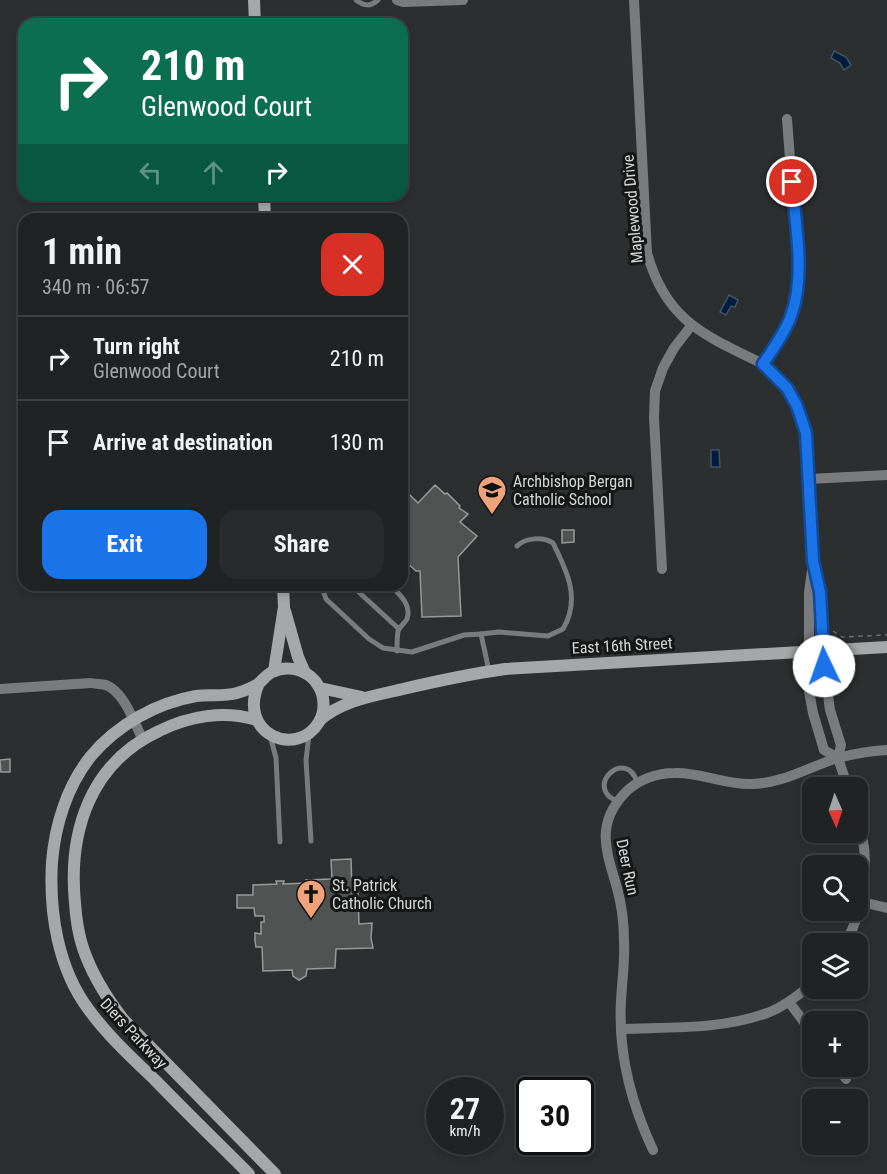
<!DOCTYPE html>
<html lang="en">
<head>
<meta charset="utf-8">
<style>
  body { margin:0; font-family:"Roboto Condensed",sans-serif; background:#282b2b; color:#f1f3f6; height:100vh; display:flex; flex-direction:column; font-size:22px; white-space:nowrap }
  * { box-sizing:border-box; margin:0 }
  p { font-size:20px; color:#a2a4a6 }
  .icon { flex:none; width:33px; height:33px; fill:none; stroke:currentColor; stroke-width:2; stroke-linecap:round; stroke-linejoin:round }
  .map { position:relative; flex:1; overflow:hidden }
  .panel { position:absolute; left:18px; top:213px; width:390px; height:378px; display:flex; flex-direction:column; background:#202323; border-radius:18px; box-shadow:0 3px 9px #0003,0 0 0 2px #3d4041 }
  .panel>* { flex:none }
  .guide { position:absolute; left:18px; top:18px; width:390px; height:183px; border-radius:18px; box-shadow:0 3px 9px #0003,0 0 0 2px #3d4041; background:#0b6e4f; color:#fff; overflow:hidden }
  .needle { width:39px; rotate:177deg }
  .tools { position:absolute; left:802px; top:777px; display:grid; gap:12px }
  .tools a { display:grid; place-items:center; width:66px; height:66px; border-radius:12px; background:#202323; box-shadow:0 3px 9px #0003,0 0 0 2px #3d4041; font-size:30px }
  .speed { position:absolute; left:426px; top:1077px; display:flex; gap:12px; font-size:30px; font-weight:700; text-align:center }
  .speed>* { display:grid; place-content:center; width:78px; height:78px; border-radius:50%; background:#202323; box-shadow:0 3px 9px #0003,0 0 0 2px #3d4041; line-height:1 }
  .speed small { font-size:15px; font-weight:400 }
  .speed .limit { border:3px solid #111; border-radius:9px; background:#fff; color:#111 }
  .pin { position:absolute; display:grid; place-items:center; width:51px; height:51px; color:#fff; margin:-26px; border:3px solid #fff; border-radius:50%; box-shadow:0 2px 6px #0007 }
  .me { position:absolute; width:66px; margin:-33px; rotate:357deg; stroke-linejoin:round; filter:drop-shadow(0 0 4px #0008) }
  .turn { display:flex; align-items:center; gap:21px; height:126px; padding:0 24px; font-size:27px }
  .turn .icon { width:78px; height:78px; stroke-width:2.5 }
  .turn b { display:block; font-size:42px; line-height:51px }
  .lanes { display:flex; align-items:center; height:57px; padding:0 24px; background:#0003; justify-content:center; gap:30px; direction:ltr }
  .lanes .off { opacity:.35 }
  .round { display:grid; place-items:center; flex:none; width:63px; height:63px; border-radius:18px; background:#282b2b }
  .head { display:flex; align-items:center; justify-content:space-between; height:102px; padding:0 24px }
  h1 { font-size:36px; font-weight:700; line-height:45px }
  .action { display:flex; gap:12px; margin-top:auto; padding:12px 24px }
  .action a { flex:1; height:69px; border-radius:18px; background:#1a73e8; color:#fff; font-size:24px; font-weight:700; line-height:69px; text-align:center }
  .action a+a { background:#282b2b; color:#f1f3f6 }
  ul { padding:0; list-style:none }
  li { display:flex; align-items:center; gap:18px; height:84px; padding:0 24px; border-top:2px solid #3d4041 }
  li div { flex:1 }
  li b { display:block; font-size:22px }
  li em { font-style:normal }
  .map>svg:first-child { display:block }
  .water { fill:#001c3c; stroke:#40546a; stroke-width:1.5 }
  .building { fill:#4f5351; stroke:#979a99; stroke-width:1.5 }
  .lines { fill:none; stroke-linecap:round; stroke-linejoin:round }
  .path { stroke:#707373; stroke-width:1.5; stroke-dasharray:4.5 4.5; stroke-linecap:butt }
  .lane { stroke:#7a7b7c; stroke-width:5 }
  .street { stroke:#7a7b7c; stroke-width:10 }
  .secondary { stroke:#a5a7a8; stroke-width:12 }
  .route-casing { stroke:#114b97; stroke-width:15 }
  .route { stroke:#1a73e8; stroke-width:10 }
  .labels { text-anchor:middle; stroke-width:6; stroke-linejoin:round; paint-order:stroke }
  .street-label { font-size:16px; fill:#d5d7d7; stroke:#151616 }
  .poi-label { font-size:16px; fill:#d5d7d7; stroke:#151616; text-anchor:start }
</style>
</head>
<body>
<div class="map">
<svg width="887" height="1174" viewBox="0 0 887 1174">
  <rect width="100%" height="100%" fill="#2b2f2f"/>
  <g class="water">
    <path d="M834 51 846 57 851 65 844 70 840 63 831 58Z"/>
    <path d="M729 295 738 300 735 307 731 306 726 315 720 312Z"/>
    <path d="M711 450H719L720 467H711Z"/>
  </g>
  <g class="building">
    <path d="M435 485 445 494 447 493 460 506 459 508 468 514 460 522 477 536 458 557 461 616 422 617 420 571H416L402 558V499L408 493 418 503Z"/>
    <path d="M562 530H574V542L562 543Z"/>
    <path d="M10 759V772H1L0 760Z"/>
    <path d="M351 859 352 893H358L359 924 372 923 371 938 373 948 336 949 335 968 307 969 306 976 299 980 293 976 292 970 263 971 262 947H256L255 941V933L261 934V922H264V916H255L254 908H237V895H253V885L277 884 276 881H284L283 884 307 883 306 880 332 879 331 860Z"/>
  </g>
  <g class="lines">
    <path class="path" d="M833 631 842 637 887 635"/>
    <g class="lane">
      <path d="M356 0C364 6 370 7 378 0"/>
      <path d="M321 585 326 599 369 639 383 648 412 652 464 635 481 634"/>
      <path d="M351 585 399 629"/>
      <path d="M390 585C399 594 412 604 407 619 405 623 400 626 398 631 397 637 397 645 397 651"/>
      <path d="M489 671 481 634 499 632 548 636 563 629C581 599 567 571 553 543 543 536 525 538 517 546"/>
      <path d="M270 735 276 758 280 842"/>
      <path d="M309 735 306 760 311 841"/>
      <path d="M617 801C583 787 626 747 637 782"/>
    </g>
    <g class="street">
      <path d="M397 0 403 2 463 0"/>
      <path d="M634 0 647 253C666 321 704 335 763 364 785 382 799 404 806 433L813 561 820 592 824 666 830 710 841 745 838 758 848 788"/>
      <path d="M763 364 778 341 791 317 797 295 798 264 787 119"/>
      <path d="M809 479 887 475"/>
      <path d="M662 569 654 418 655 391 663 368 674 348 691 326"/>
      <path d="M812 570 809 593V691L813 713 824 750 838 758"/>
      <path d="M0 689 91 683C95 684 101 684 106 685 124 692 134 722 142 738"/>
      <path d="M862 902 887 908"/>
      <path d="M845 944C867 904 870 860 858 817"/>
      <path d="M789 1002 813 1034"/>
      <path d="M621 1029C669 1027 721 1030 767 1013 784 1007 799 995 813 983"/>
      <path d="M837 1066 846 1079"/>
      <path d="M653 1150C631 1103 618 1052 621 1001 622 981 625 962 624 942 624 924 622 906 617 888 607 853 595 826 623 795 636 780 656 773 675 773 700 772 725 785 752 784 784 783 808 767 838 758 853 754 871 751 887 750"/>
    </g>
    <g class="secondary">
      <path d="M254 0 255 24"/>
      <path d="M264 195 265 219"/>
      <path d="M285 611 298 657 305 673"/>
      <path d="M274 671 284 607 283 585"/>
      <path d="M320 688 362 697"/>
      <path d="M257 720C224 710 189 716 159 731 90 763 68 832 75 903 76 918 78 933 83 948 92 975 106 997 123 1019L275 1174"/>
      <path d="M320 720C343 700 374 696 403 689 437 681 470 674 505 669L887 647"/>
      <path d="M249 1174C218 1143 186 1112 155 1080 132 1058 108 1036 89 1010 58 969 49 913 52 862 55 825 67 786 91 756 117 725 156 703 196 696 210 694 223 697 237 693 244 691 252 688 258 684 263 680 266 675 272 672 289 664 310 670 319 687 325 697 325 712 319 722 297 759 236 734 259 683"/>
    </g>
  </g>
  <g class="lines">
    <g class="route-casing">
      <path id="route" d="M792 182C795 224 806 275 791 316 785 333 773 349 763 364L787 388 797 406 806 433 813 561 820 592 824 666"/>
    </g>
    <use href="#route" class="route"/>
  </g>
  <defs>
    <g id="school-pin" transform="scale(1.5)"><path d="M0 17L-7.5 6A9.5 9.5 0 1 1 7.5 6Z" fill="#f0a27a" stroke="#151616"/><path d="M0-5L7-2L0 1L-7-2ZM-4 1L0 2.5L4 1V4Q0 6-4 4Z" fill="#111"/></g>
    <g id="church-pin" transform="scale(1.5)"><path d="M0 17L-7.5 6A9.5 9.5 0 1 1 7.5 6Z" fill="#f0a27a" stroke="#151616"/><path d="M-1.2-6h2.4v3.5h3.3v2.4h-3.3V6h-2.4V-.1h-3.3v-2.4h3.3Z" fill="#111"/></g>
  </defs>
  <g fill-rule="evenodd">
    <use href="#school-pin" x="492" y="490"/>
    <use href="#church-pin" x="311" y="894"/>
  </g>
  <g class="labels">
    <g class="street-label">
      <text transform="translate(632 209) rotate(-95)" y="6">Maplewood Drive</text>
      <text transform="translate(622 645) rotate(-3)" y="6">East 16th Street</text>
      <text transform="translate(628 867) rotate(78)" y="6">Deer Run</text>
      <text transform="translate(134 1033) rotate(47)" y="6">Diers Parkway</text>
    </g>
    <g class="poi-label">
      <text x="513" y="487">Archbishop Bergan<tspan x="513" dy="18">Catholic School</tspan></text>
      <text x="332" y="891">St. Patrick<tspan x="332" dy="18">Catholic Church</tspan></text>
    </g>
  </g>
</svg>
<div class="tools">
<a><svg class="needle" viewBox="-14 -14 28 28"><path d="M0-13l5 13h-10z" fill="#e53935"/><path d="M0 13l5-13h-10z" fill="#a2a4a6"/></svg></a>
<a><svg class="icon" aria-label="search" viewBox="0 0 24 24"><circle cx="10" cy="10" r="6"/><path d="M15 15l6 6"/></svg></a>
<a><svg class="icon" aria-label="layers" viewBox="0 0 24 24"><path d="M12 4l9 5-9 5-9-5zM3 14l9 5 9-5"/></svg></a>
<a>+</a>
<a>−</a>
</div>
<div class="speed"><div>27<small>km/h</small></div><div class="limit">30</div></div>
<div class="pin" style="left:792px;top:182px;background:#d93025"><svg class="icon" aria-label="arrive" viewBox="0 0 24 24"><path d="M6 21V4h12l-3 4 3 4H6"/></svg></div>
<svg class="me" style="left:824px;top:666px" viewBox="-20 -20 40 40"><circle r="19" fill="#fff"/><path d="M0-13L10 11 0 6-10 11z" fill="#1a73e8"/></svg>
<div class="guide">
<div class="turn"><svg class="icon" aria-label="right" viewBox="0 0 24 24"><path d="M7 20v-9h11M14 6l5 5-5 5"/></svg><div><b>210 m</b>Glenwood Court</div></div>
<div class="lanes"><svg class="icon off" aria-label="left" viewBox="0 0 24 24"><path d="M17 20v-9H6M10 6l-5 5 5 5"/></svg><svg class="icon off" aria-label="ahead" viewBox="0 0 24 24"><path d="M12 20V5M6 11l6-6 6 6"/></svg><svg class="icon" aria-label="right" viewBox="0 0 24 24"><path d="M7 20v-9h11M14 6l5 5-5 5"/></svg></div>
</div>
<section class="panel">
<div class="head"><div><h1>1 min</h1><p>340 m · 06:57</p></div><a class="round" style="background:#d93025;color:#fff"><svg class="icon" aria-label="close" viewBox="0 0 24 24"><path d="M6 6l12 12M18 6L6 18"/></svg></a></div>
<ul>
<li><svg class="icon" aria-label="right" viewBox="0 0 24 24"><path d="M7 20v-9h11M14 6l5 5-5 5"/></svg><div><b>Turn right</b><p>Glenwood Court</p></div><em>210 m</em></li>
<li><svg class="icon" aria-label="arrive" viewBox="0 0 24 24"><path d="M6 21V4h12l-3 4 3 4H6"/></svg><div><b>Arrive at destination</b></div><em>130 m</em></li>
</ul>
<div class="action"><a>Exit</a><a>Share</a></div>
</section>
</div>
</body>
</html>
